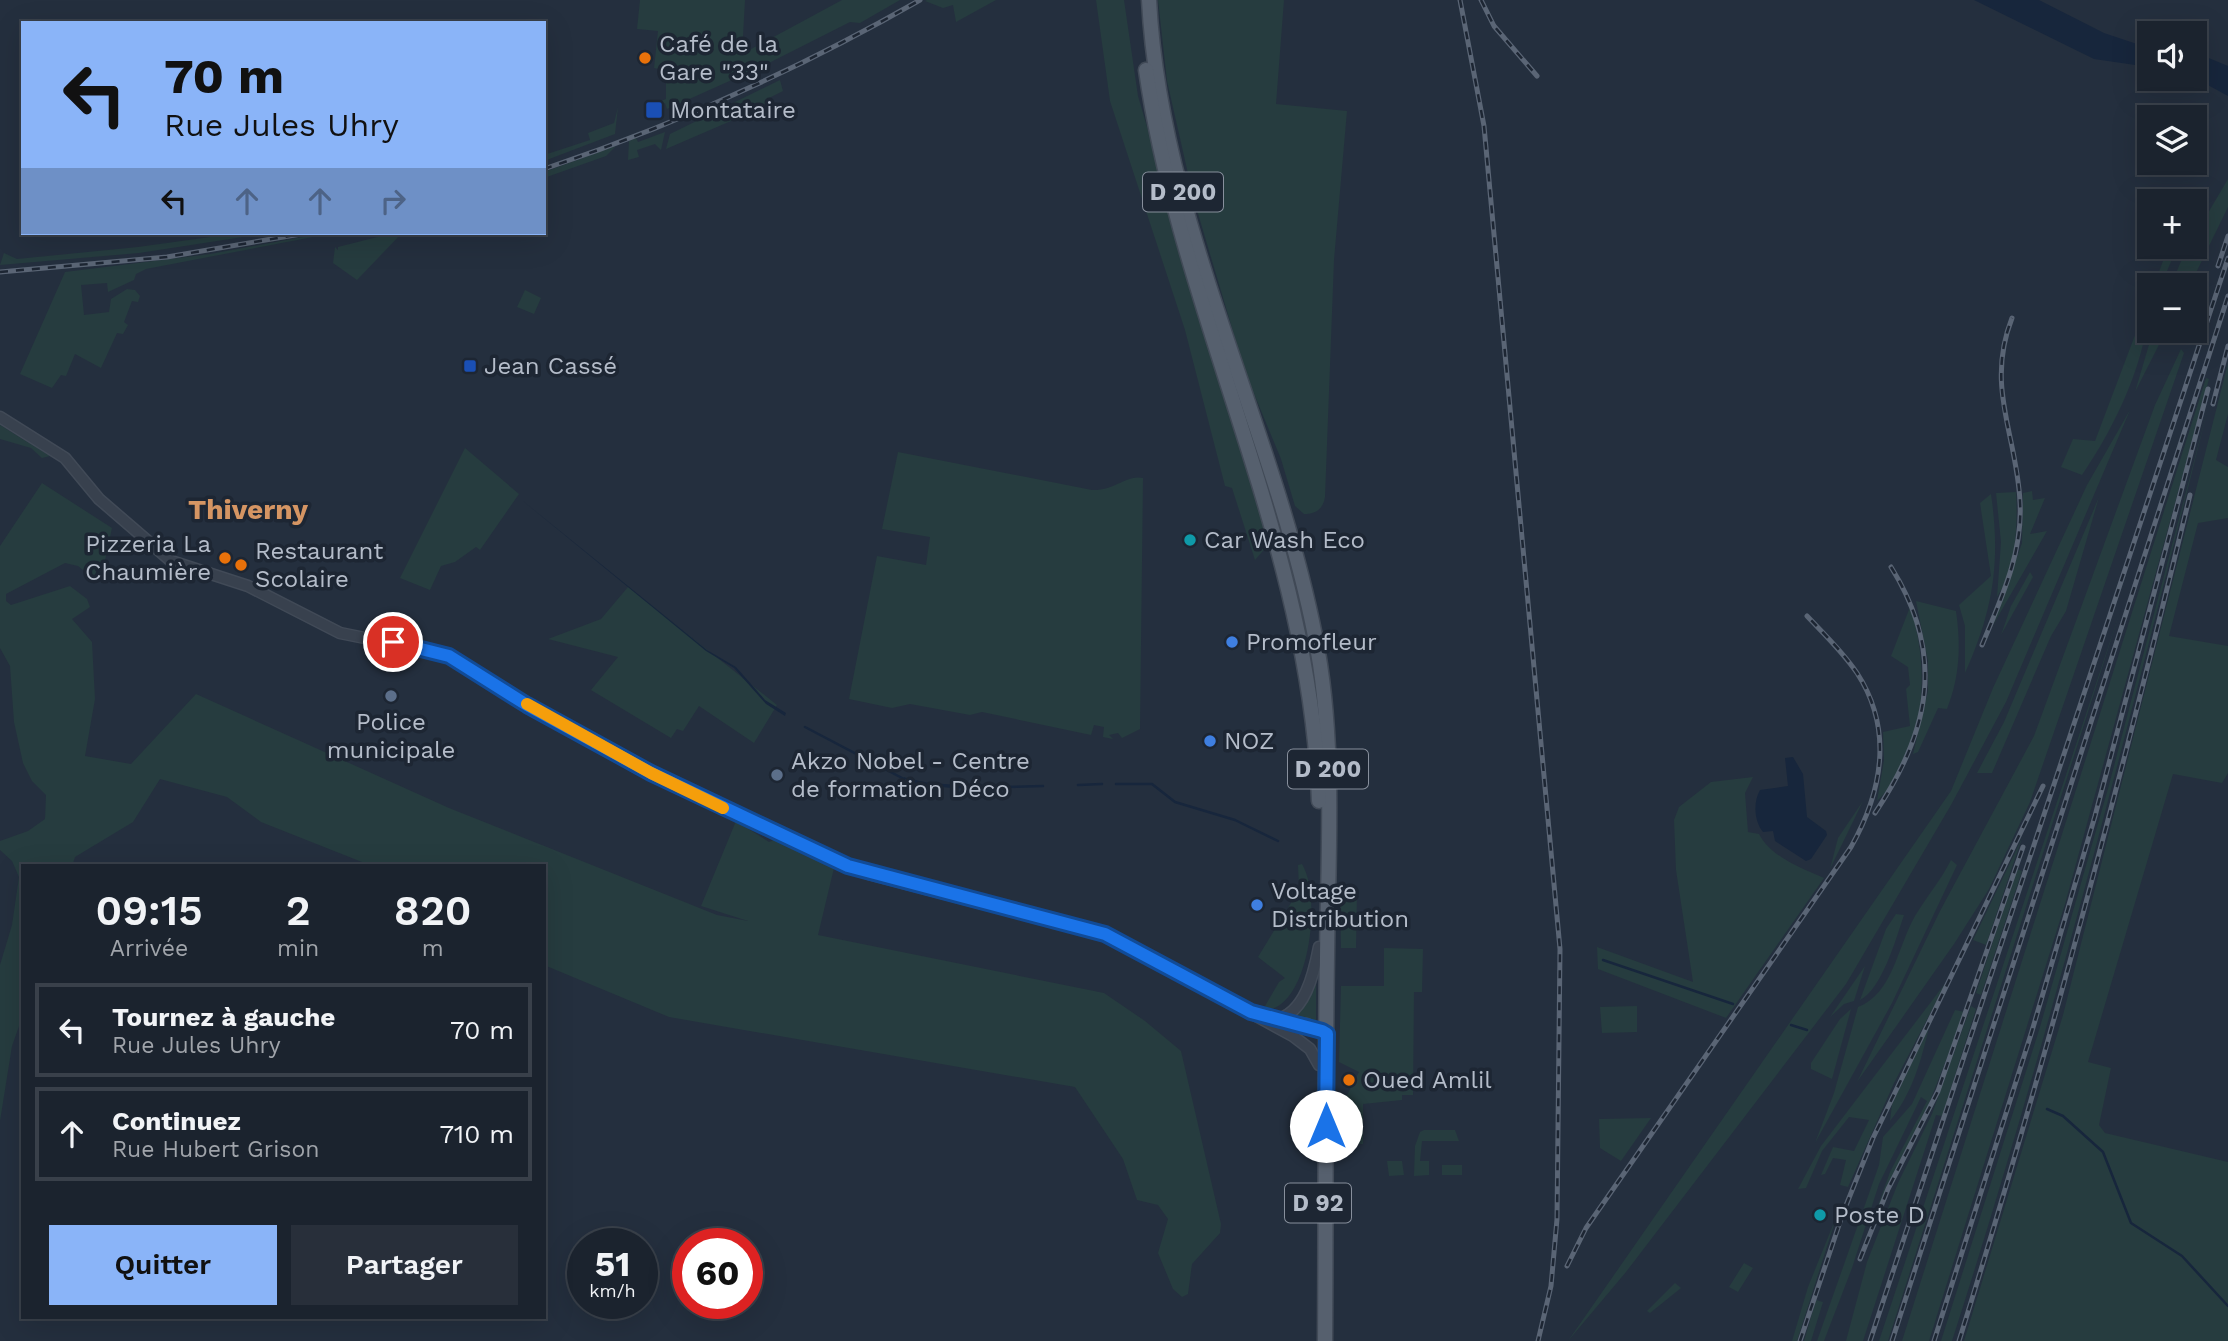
<!DOCTYPE html>
<html lang="fr">
<head>
<meta charset="utf-8">
<style>
  body { margin:0; font-family:"Work Sans",sans-serif; background:#282f3a; color:#f1f3f6; height:100vh; display:flex; flex-direction:column; font-size:26px; white-space:nowrap }
  * { box-sizing:border-box; margin:0 }
  p { font-size:23px; color:#a0a4aa }
  .icon { flex:none; width:38px; height:38px; fill:none; stroke:currentColor; stroke-width:2; stroke-linecap:round; stroke-linejoin:round }
  .map { position:relative; flex:1; overflow:hidden }
  .sheet { position:absolute; left:21px; top:864px; width:525px; height:455px; display:flex; flex-direction:column; background:#1b232e; border-radius:0px; box-shadow:0 7px 28px #0002,0 0 0 2px #39404a }
  .sheet>* { flex:none }
  .banner { position:absolute; left:21px; top:21px; width:525px; height:214px; border-radius:0px; box-shadow:0 7px 28px #0002,0 0 0 2px #39404a; background:#8ab4f8; color:#111; overflow:hidden }
  .buttons { position:absolute; left:2137px; top:21px; display:grid; gap:14px }
  .buttons a { display:grid; place-items:center; width:70px; height:70px; border-radius:0px; background:#1b232e; box-shadow:0 7px 28px #0002,0 0 0 2px #39404a; font-size:35px }
  .speed { position:absolute; left:567px; top:1228px; display:flex; gap:14px; font-size:35px; font-weight:700; text-align:center }
  .speed>* { display:grid; place-content:center; width:91px; height:91px; border-radius:50%; background:#1b232e; box-shadow:0 7px 28px #0002,0 0 0 2px #39404a; line-height:1 }
  .speed small { font-size:18px; font-weight:400 }
  .speed .limit { border:10px solid #d22; background:#fff; color:#111 }
  .pin { position:absolute; display:grid; place-items:center; width:60px; height:60px; color:#fff; margin:-30px; border:4px solid #fff; border-radius:50%; box-shadow:0 2px 7px #0007 }
  .me { position:absolute; width:77px; margin:-38px; rotate:0deg; stroke-linejoin:round; filter:drop-shadow(0 0 5px #0008) }
  .turn { display:flex; align-items:center; gap:24px; height:147px; padding:0 28px; font-size:32px }
  .turn .icon { width:91px; height:91px; stroke-width:2.5 }
  .turn b { display:block; font-size:49px; line-height:60px }
  .lanes { display:flex; align-items:center; height:66px; padding:0 28px; background:#0003; justify-content:center; gap:35px; direction:ltr }
  .lanes .off { opacity:.35 }
  .eta { display:flex; justify-content:space-evenly; align-items:center; height:119px; text-align:center }
  .eta b { font-size:42px; font-weight:600; line-height:49px }
  .action { display:flex; gap:14px; margin-top:auto; padding:14px 28px }
  .action a { flex:1; height:80px; border-radius:0px; background:#8ab4f8; color:#111; font-size:28px; font-weight:600; line-height:80px; text-align:center }
  .action a+a { background:#282f3a; color:#f1f3f6 }
  ul { padding:0; list-style:none }
  li { display:flex; align-items:center; gap:21px; height:94px; margin:0 14px 10px; padding:0 14px; border:4px solid #39404a; border-radius:0px }
  li div { flex:1 }
  li b { display:block; font-size:26px }
  li em { font-style:normal }
  .map>svg:first-child { display:block }
  .green { fill:#263c3f }
  .water { fill:#17263c }
  .lines { fill:none; stroke-linecap:round; stroke-linejoin:round }
  .stream { stroke:#17263c; stroke-width:2.5 }
  .minor-casing { stroke:#414a57; stroke-width:13 }
  .major-casing { stroke:#414a57; stroke-width:17 }
  .minor { stroke:#38414e; stroke-width:10 }
  .major { stroke:#56606e; stroke-width:14 }
  .rail-casing { stroke:#5a6575; stroke-width:5 }
  .rail { stroke:#1d2633; stroke-width:2.5; stroke-dasharray:8; stroke-linecap:butt }
  .route-casing { stroke:#114b97; stroke-width:18 }
  .route { stroke:#1a73e8; stroke-width:12 }
  .slow { stroke:#f59e0b; stroke-width:12 }
  .food-dot { fill:#e8710a; stroke:#1d2633; stroke-width:2.5 }
  .transit-dot { fill:#1a4fb4; stroke:#1d2633; stroke-width:2.5 }
  .culture-dot { fill:#0f9aa8; stroke:#1d2633; stroke-width:2.5 }
  .shop-dot { fill:#3f7fe0; stroke:#1d2633; stroke-width:2.5 }
  .service-dot { fill:#5c6f8a; stroke:#1d2633; stroke-width:2.5 }
  .labels { text-anchor:middle; stroke-width:7; stroke-linejoin:round; paint-order:stroke }
  .shield { fill:#1d2633; stroke:#878f9c; stroke-width:2 }
  .shield-label { font-size:23px; font-weight:bold; fill:#b4bcc9 }
  .poi-label { font-size:24px; fill:#b4bcc9; stroke:#1d2633; text-anchor:start }
  .quarter-label { font-size:28px; font-weight:bold; fill:#d59563; stroke:#1d2633 }
</style>
</head>
<body>
<div class="map">
<svg width="2228" height="1341" viewBox="0 0 2228 1341">
  <rect width="100%" height="100%" fill="#242f3e"/>
  <g class="green">
    <path d="M640 0H745L742 54 842 0H900L860 23 850 22 763 66 667 109 665 103 661 105 659 102 666 99V71L654 68 658 31 637 29Z"/>
    <path d="M927 0H996L956 22 953 5 943 8 925 1Z"/>
    <path d="M1096 0H1124L1138 96 1267 534 1268 545 1255 560 1232 488 1225 486 1185 330 1110 101Z"/>
    <path d="M1158 0H1284L1276 104 1347 111 1334 260 1325 497C1323 509 1316 514 1304 514L1295 506 1281 459 1245 372 1194 200 1167 81Z"/>
    <path d="M780 80 783 91 765 100 766 106 666 149 670 134Z"/>
    <path d="M618 107 615 134 544 161V155L590 140 588 133 614 123Z"/>
    <path d="M665 132 661 150 655 144 637 150 639 157 628 160 629 141 636 138 638 142Z"/>
    <path d="M616 146 606 156 544 178V172Z"/>
    <path d="M2228 179V207L2190 285H2171L2187 247H2194L2195 235Z"/>
    <path d="M239 233H269L139 253 0 265 4 253 17 259 138 247Z"/>
    <path d="M324 233H334L146 269 136 274 134 280 108 292 107 283 81 285 84 315 109 312 111 299 127 289 135 290 140 296 138 302 132 301 124 322 128 325 123 334 117 333 101 368 75 354 66 376 61 375 52 388 20 374 65 272 210 254Z"/>
    <path d="M393 233H402L357 280 333 263 335 247 338 250V247Z"/>
    <path d="M2166 253 2173 257 2161 285H2154Z"/>
    <path d="M525 290 541 298 534 314 517 307Z"/>
    <path d="M2149 298C2149 357 2115 427 2082 475L2061 467 2073 439 2095 441Z"/>
    <path d="M2153 331H2166L2135 392Z"/>
    <path d="M2181 349 2184 353 2030 802 1989 889 1954 944 1857 1082 1940 911 2034 736 2155 405Z"/>
    <path d="M2228 363V414L2216 460 2228 467V518L2198 523 2169 636 2228 646V773L2222 783 2173 774 2088 1062 2111 1068 2099 1125 2105 1133 2228 1162V1341H1964L2063 1015Z"/>
    <path d="M2206 378 2209 379 2065 904 1929 1341H1902Z"/>
    <path d="M2208 408C2130 721 2051 1033 1952 1341H1941L2040 1027 2109 785Z"/>
    <path d="M2130 410 2006 702 1951 805 1846 984 1626 1272 1568 1341 1951 791 1993 688 2087 485Z"/>
    <path d="M0 425 50 456 42 458 31 448 0 439Z"/>
    <path d="M465 448 519 494 480 550 476 547 455 562 441 566 430 590 400 578Z"/>
    <path d="M898 452 1092 490C1114 491 1127 474 1143 478L1140 729 1122 738 1118 733 1109 735 1113 739 1103 737 1104 727 1094 725 1091 735 982 712 970 715 910 704 892 708 849 699 877 556 926 565 930 537 882 529Z"/>
    <path d="M42 483 112 528 101 579H94L78 566 65 563 6 594V601L11 605 70 586 87 599 90 607 72 619 92 642 95 699 85 756 131 764 196 694 449 808 717 915 748 921 701 906 736 821 769 842 776 839 834 868 818 935 1104 993 1145 1021 1181 1051 1221 1224 1220 1233 1192 1264 1188 1294 1182 1297 1173 1289 1158 1253 1168 1219 1158 1205 1137 1200 1123 1159 1075 1087 669 1017 544 965V866H372L261 822 227 797 160 779 133 822 75 857 72 866H23V1015L12 1046 0 1121V965L12 925 19 877 12 861 0 850V841L28 831 45 819 46 795 32 781 23 763 14 722 10 666 0 648V546Z"/>
    <path d="M2032 491 2033 500 2045 498 2030 534 2047 531 1992 627 2022 543 2023 493Z"/>
    <path d="M2016 492C2018 526 2016 568 1997 597L2001 542 1996 493Z"/>
    <path d="M1991 494C2001 562 1993 611 1965 673V626L1959 605 1991 576 1980 503Z"/>
    <path d="M2099 497 2066 611 2051 636 1992 773H1977L2004 722Z"/>
    <path d="M2030 572 2033 577 2001 635 2011 606Z"/>
    <path d="M628 587 777 705 754 743 699 706 683 731 677 729 671 738 591 690 618 657 548 639 601 619Z"/>
    <path d="M1916 601 1956 611C1961 646 1960 676 1947 709L1938 708 1918 752 1913 754 1928 691V661Z"/>
    <path d="M2122 605 1888 1341H1879Z"/>
    <path d="M1910 607C1931 667 1926 756 1877 801L1884 760 1883 732 1910 726 1906 689 1910 685 1908 667 1891 656Z"/>
    <path d="M1753 777 1745 793 1748 832 1759 834C1771 857 1801 868 1824 878L1726 1018 1598 969 1597 947 1693 982 1676 870 1674 820 1679 807 1711 782Z"/>
    <path d="M1863 801 1830 869 1838 838Z"/>
    <path d="M2022 838 1986 945 1973 940Z"/>
    <path d="M1951 860 1957 865 1892 1003 1815 1143 1834 1093 1858 1007C1893 994 1898 945 1915 916 1927 896 1941 880 1951 860Z"/>
    <path d="M1302 864C1322 896 1310 1003 1268 1010L1265 1006 1279 982 1285 978 1258 957 1294 898 1299 888 1298 865Z"/>
    <path d="M2017 869 2022 871 1981 995 1976 993Z"/>
    <path d="M1346 890 1355 889 1357 893 1356 948H1341L1340 894Z"/>
    <path d="M1896 914 1904 915C1896 939 1882 989 1860 1000L1886 929Z"/>
    <path d="M1384 948 1423 949 1422 992H1414L1413 1095H1402V1100L1363 1104V1144L1336 1145V1095H1347L1359 1072 1339 1062 1341 986H1384Z"/>
    <path d="M1865 966 1854 1001 1844 1004 1830 1017Z"/>
    <path d="M1316 981V1023L1300 1019 1297 1012Z"/>
    <path d="M1947 981 1894 1083 1848 1187 1840 1185 1846 1160 1833 1158 1825 1174 1821 1175 1833 1147 1854 1151 1869 1120 1849 1117 1822 1151 1806 1188 1798 1189 1821 1146Z"/>
    <path d="M1637 1006V1032L1602 1033 1600 1007Z"/>
    <path d="M1971 1006 1976 1009 1942 1116 1936 1115 1863 1341H1846L1867 1262 1898 1183 1932 1114Z"/>
    <path d="M1851 1009 1832 1079 1811 1069V1063L1840 1019Z"/>
    <path d="M1955 1010 1965 1012 1921 1124 1893 1174 1874 1217 1890 1172 1927 1101 1921 1097 1879 1184 1852 1268 1824 1341H1817L1879 1165 1883 1137 1912 1104Z"/>
    <path d="M1929 1027C1921 1062 1912 1093 1890 1121L1892 1104Z"/>
    <path d="M1651 1118 1621 1161 1600 1148 1599 1119Z"/>
    <path d="M1424 1130H1455L1459 1141H1422L1420 1161H1429V1175L1414 1176 1415 1146 1420 1132Z"/>
    <path d="M1387 1161H1402L1404 1175 1389 1176Z"/>
    <rect x="1442" y="1165" width="20" height="10"/>
    <path d="M1837 1215 1797 1341H1792L1808 1287Z"/>
    <path d="M1744 1263 1753 1268 1738 1292 1729 1287Z"/>
    <path d="M1675 1283 1681 1288 1650 1313 1647 1311Z"/>
    <path d="M1816 1300 1823 1302 1811 1341H1804Z"/>
  </g>
  <g class="water">
    <path d="M1974 0H2039L2104 33 2149 48V67L2094 59Z"/>
    <path d="M2194 52 2228 66V96L2195 78Z"/>
    <path d="M523 501 707 650 736 667 765 700 786 713 785 716 766 704 734 668 706 651Z"/>
    <path d="M1793 757 1803 774 1807 817 1826 831 1827 835 1811 859 1806 861 1775 841 1773 831 1763 832C1754 821 1753 802 1760 790L1788 786 1785 758Z"/>
    <path d="M903 777 929 783 1005 788C987 790 913 789 903 777Z"/>
  </g>
  <g class="lines">
    <g class="stream">
      <path d="M805 727 904 779"/>
      <path d="M1116 784H1152L1175 802 1235 820 1278 841"/>
      <path d="M1078 785 1102 784"/>
      <path d="M1004 787 1043 786"/>
      <path d="M1603 960 1733 1004"/>
      <path d="M1791 1025 1807 1030"/>
      <path d="M2047 1109 2063 1116 2103 1152 2131 1223 2182 1256 2228 1306"/>
    </g>
    <g class="minor-casing">
      <g id="minor">
        <path d="M0 417 65 458 99 499 171 561 248 586 340 633 444 654 527 705 651 773 841 864 869 874 1111 937 1293 1036 1310 1049 1319 1065"/>
        <path d="M1274 1020C1305 1015 1314 973 1319 947"/>
        <path d="M1280 1021 1307 1024 1327 1034"/>
      </g>
    </g>
    <g class="major-casing">
      <g id="major">
        <path d="M1149 0C1160 219 1273 423 1315 636 1336 740 1328 851 1327 957 1325 1085 1326 1213 1325 1341"/>
        <path d="M1146 70C1182 319 1311 544 1319 801"/>
      </g>
    </g>
    <use href="#minor" class="minor"/>
    <use href="#major" class="major"/>
    <g class="rail-casing">
      <g id="rail">
        <path d="M1460 0 1484 126 1560 949 1557 1219 1551 1286 1538 1341"/>
        <path d="M1481 0 1494 26 1537 76"/>
        <path d="M544 169C675 125 801 68 920 0"/>
        <path d="M2218 266 2228 236"/>
        <path d="M0 272 167 257 307 233"/>
        <path d="M2213 404 2228 346"/>
        <path d="M1982 645C2001 599 2023 553 2020 502 2017 435 1985 387 2012 318"/>
        <path d="M1875 813C1930 731 1946 655 1891 567"/>
        <path d="M1860 1259 1888 1189 1938 1091 2023 847"/>
        <path d="M1567 1266 1586 1228 1851 847C1882 792 1894 730 1857 673 1843 652 1824 634 1807 616"/>
        <path d="M1800 1341 1843 1213 1873 1138 2043 786"/>
        <path d="M1870 1341 2228 258"/>
        <path d="M1892 1341 2228 296"/>
        <path d="M1934 1341 2032 1031 2095 816 2208 389"/>
        <path d="M1959 1341C2046 1062 2121 780 2190 495"/>
      </g>
    </g>
    <use href="#rail" class="rail"/>
  </g>
  <g class="lines">
    <g class="route-casing">
      <path id="route" d="M393 642 449 656 527 705 651 773 848 866 1105 934 1251 1012 1322 1031 1327 1034 1326 1126"/>
    </g>
    <use href="#route" class="route"/>
    <path class="slow" d="M527 704 651 773 723 808"/>
  </g>
  <g class="food-dot">
    <circle cx="645" cy="58" r="7"/>
    <circle cx="225" cy="558" r="7"/>
    <circle cx="241" cy="565" r="7"/>
    <circle cx="1349" cy="1080" r="7"/>
  </g>
  <g class="transit-dot">
    <rect x="645" y="101" width="18" height="18" rx="3.5"/>
    <rect x="463" y="359" width="14" height="14" rx="3.5"/>
  </g>
  <g class="culture-dot">
    <circle cx="1190" cy="540" r="7"/>
    <circle cx="1820" cy="1215" r="7"/>
  </g>
  <g class="shop-dot">
    <circle cx="1232" cy="642" r="7"/>
    <circle cx="1210" cy="741" r="7"/>
    <circle cx="1257" cy="905" r="7"/>
  </g>
  <g class="service-dot">
    <circle cx="391" cy="696" r="7"/>
    <circle cx="777" cy="775" r="7"/>
  </g>
  <g class="labels">
    <g class="shield">
      <rect x="1143" y="172.5" width="80" height="39" rx="5"/>
      <rect x="1288" y="749.5" width="80" height="39" rx="5"/>
      <rect x="1285" y="1183.5" width="66" height="39" rx="5"/>
    </g>
    <g class="shield-label">
      <text x="1183" y="200">D 200</text>
      <text x="1328" y="777">D 200</text>
      <text x="1318" y="1211">D 92</text>
    </g>
    <g class="poi-label">
      <text x="659" y="52">Café de la<tspan x="659" dy="28">Gare "33"</tspan></text>
      <text x="670" y="118">Montataire</text>
      <text x="484" y="374">Jean Cassé</text>
      <text x="1204" y="548">Car Wash Eco</text>
      <text x="211" y="552" text-anchor="end">Pizzeria La<tspan x="211" dy="28">Chaumière</tspan></text>
      <text x="255" y="559">Restaurant<tspan x="255" dy="28">Scolaire</tspan></text>
      <text x="1246" y="650">Promofleur</text>
      <text x="391" y="730" text-anchor="middle">Police<tspan x="391" dy="28">municipale</tspan></text>
      <text x="1224" y="749">NOZ</text>
      <text x="791" y="769">Akzo Nobel - Centre<tspan x="791" dy="28">de formation Déco</tspan></text>
      <text x="1271" y="899">Voltage<tspan x="1271" dy="28">Distribution</tspan></text>
      <text x="1363" y="1088">Oued Amlil</text>
      <text x="1834" y="1223">Poste D</text>
    </g>
    <g class="quarter-label">
      <text x="248" y="519">Thiverny</text>
    </g>
  </g>
</svg>
<div class="buttons">
<a><svg class="icon" aria-label="sound" viewBox="0 0 24 24"><path d="M4 9h4l5-4v14l-5-4H4zM17 9q2 3 0 6"/></svg></a>
<a><svg class="icon" aria-label="layers" viewBox="0 0 24 24"><path d="M12 4l9 5-9 5-9-5zM3 14l9 5 9-5"/></svg></a>
<a>+</a>
<a>−</a>
</div>
<div class="speed"><div>51<small>km/h</small></div><div class="limit">60</div></div>
<div class="pin" style="left:393px;top:642px;background:#d93025"><svg class="icon" aria-label="arrive" viewBox="0 0 24 24"><path d="M6 21V4h12l-3 4 3 4H6"/></svg></div>
<svg class="me" style="left:1326px;top:1126px" viewBox="-20 -20 40 40"><circle r="19" fill="#fff"/><path d="M0-13L10 11 0 6-10 11z" fill="#1a73e8"/></svg>
<div class="banner">
<div class="turn"><svg class="icon" aria-label="left" viewBox="0 0 24 24"><path d="M17 20v-9H6M10 6l-5 5 5 5"/></svg><div><b>70 m</b>Rue Jules Uhry</div></div>
<div class="lanes"><svg class="icon" aria-label="left" viewBox="0 0 24 24"><path d="M17 20v-9H6M10 6l-5 5 5 5"/></svg><svg class="icon off" aria-label="ahead" viewBox="0 0 24 24"><path d="M12 20V5M6 11l6-6 6 6"/></svg><svg class="icon off" aria-label="ahead" viewBox="0 0 24 24"><path d="M12 20V5M6 11l6-6 6 6"/></svg><svg class="icon off" aria-label="right" viewBox="0 0 24 24"><path d="M7 20v-9h11M14 6l5 5-5 5"/></svg></div>
</div>
<section class="sheet">
<div class="eta">
<div><b>09:15</b><p>Arrivée</p></div>
<div><b>2</b><p>min</p></div>
<div><b>820</b><p>m</p></div>
</div>
<ul>
<li><svg class="icon" aria-label="left" viewBox="0 0 24 24"><path d="M17 20v-9H6M10 6l-5 5 5 5"/></svg><div><b>Tournez à gauche</b><p>Rue Jules Uhry</p></div><em>70 m</em></li>
<li><svg class="icon" aria-label="ahead" viewBox="0 0 24 24"><path d="M12 20V5M6 11l6-6 6 6"/></svg><div><b>Continuez</b><p>Rue Hubert Grison</p></div><em>710 m</em></li>
</ul>
<div class="action"><a>Quitter</a><a>Partager</a></div>
</section>
</div>
</body>
</html>
